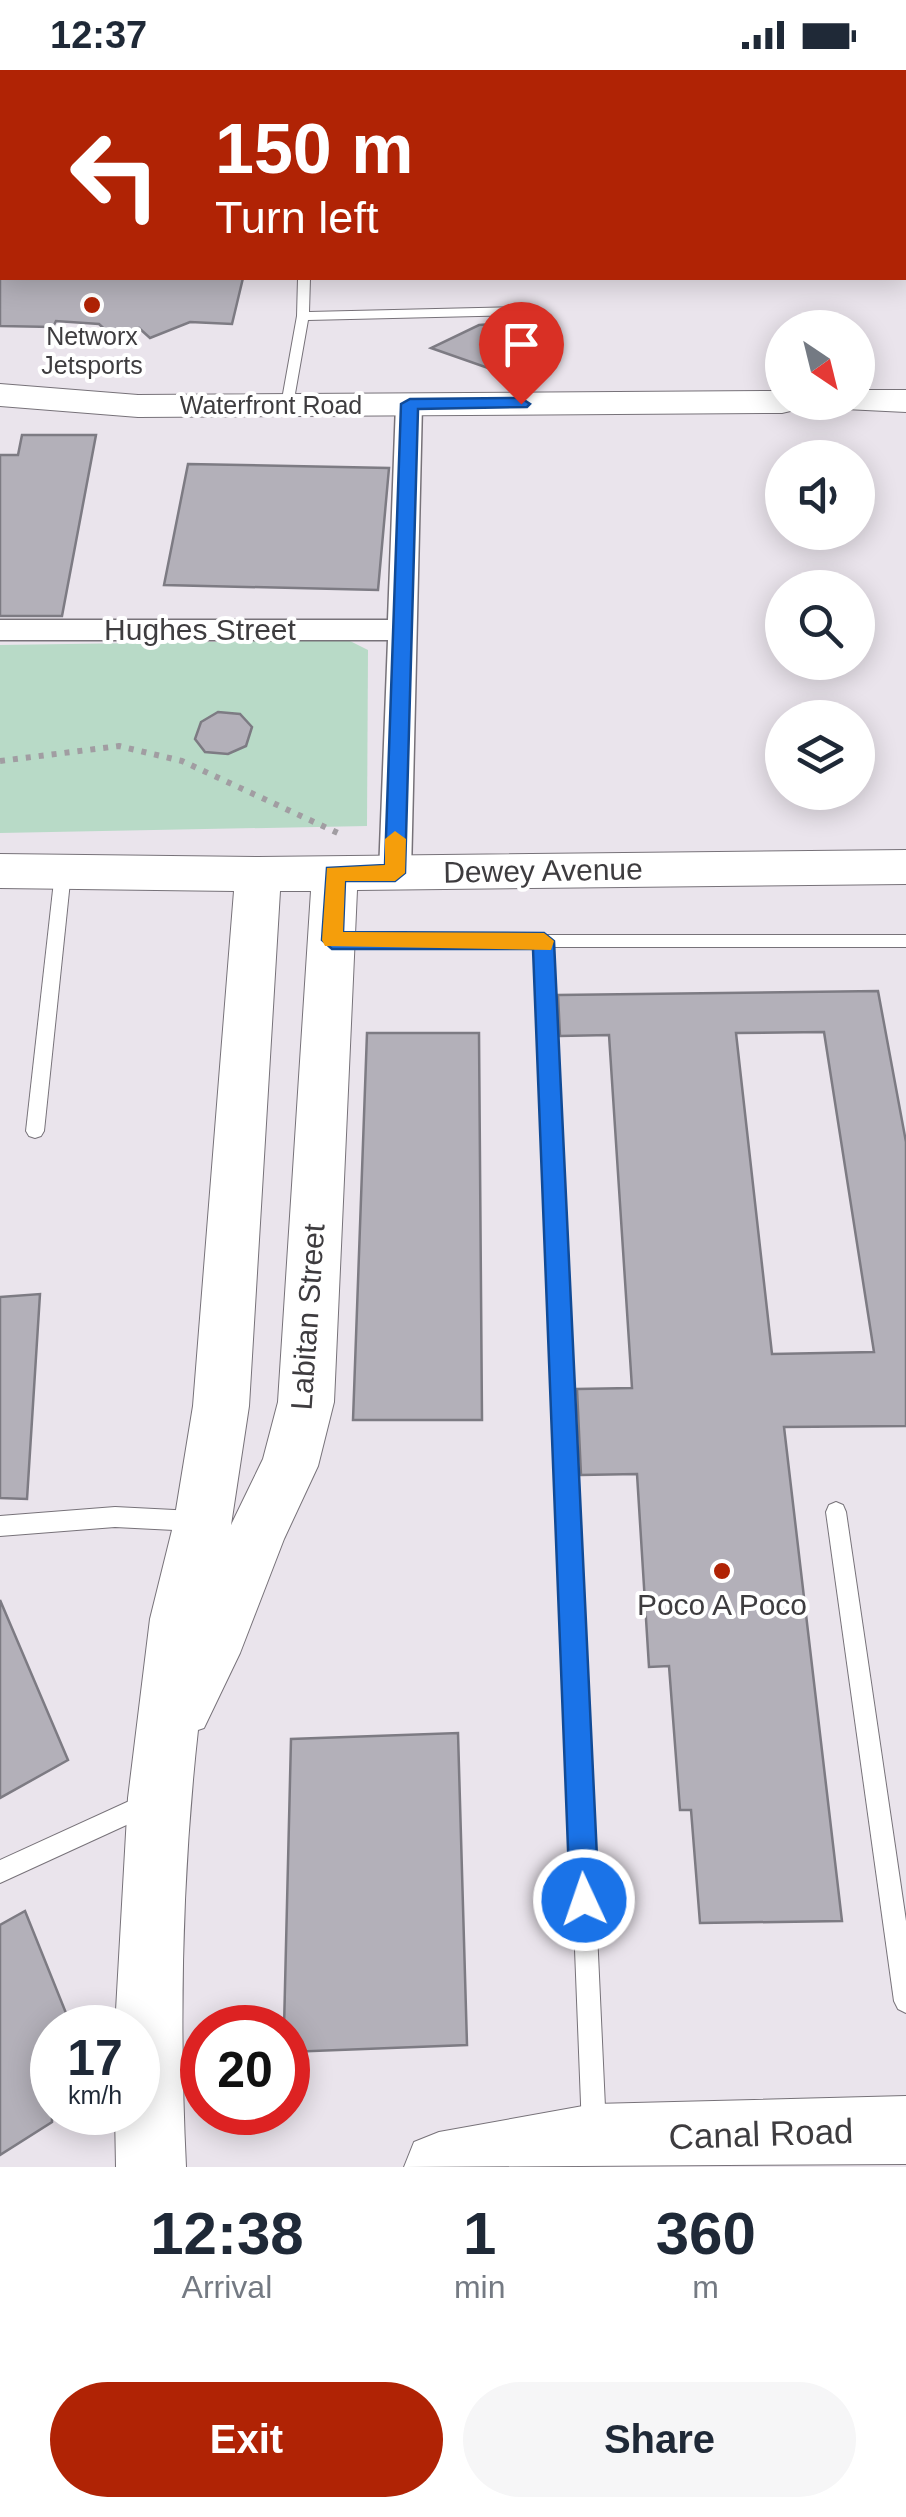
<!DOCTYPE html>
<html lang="en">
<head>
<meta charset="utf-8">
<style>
  body { margin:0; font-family:Arial,sans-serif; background:#f6f6f7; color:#1f2937; height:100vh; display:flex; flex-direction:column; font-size:38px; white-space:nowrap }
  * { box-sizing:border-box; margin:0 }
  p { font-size:32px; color:#747a83 }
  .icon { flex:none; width:55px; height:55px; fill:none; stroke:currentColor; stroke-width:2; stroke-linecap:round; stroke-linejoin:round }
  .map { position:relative; height:2097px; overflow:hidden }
  .sheet { display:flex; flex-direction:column; background:#fff; flex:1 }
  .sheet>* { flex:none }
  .hud { position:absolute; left:0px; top:0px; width:908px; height:210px; box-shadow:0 5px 25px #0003; background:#b02305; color:#fff; overflow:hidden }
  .needle { width:65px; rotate:145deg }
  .buttons { position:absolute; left:765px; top:240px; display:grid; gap:20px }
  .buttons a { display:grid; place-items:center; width:110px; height:110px; border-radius:50%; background:#fff; box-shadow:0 5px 25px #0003; font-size:50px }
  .speed { position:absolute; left:30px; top:1935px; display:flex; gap:20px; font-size:50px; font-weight:700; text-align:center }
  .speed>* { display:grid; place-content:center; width:130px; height:130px; border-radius:50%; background:#fff; box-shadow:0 5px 25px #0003; line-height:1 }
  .speed small { font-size:25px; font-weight:400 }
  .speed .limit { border:15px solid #d22; background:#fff; color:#111 }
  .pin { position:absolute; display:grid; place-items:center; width:85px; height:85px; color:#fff; margin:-102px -42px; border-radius:50% 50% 50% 0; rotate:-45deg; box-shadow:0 0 10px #0007 }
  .pin .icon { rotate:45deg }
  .me { position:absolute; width:110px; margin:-55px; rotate:357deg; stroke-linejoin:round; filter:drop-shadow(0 0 8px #0008) }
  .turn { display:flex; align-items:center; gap:35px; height:210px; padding:0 50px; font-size:45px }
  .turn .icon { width:130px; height:130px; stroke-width:2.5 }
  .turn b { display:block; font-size:70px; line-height:85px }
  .eta { display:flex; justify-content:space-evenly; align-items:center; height:170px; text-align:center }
  .eta b { font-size:60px; font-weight:700; line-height:70px }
  .primary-button { display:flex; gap:20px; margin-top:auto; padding:20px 50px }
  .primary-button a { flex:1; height:115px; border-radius:60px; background:#b02305; color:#fff; font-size:40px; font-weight:700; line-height:115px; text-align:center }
  .primary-button a+a { background:#f6f6f7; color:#1f2937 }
  .status { display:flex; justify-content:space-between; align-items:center; height:70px; padding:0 50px; background:#fff; direction:ltr }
  .status svg { height:28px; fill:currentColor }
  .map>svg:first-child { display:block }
  .green { fill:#b8dac7 }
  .water { fill:#7997c3 }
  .building { fill:#b3b0b9; stroke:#7d7b83; stroke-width:2.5; fill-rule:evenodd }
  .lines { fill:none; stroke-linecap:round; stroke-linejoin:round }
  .lane-casing { stroke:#777279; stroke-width:2 }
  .street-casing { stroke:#777279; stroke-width:3 }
  .secondary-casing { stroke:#777279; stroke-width:2 }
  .path { stroke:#a19da2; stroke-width:6; stroke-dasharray:5 8; stroke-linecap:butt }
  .lane { fill:#fff; fill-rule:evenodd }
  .street { fill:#fff; fill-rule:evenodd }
  .secondary { fill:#fff; fill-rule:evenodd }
  .route { fill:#1a73e8; stroke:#114b97; stroke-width:2.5 }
  .slow { fill:#f59e0b }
  .poi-dot { fill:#b02305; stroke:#fff; stroke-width:4 }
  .labels { text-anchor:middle; stroke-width:8; stroke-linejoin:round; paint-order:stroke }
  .far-poi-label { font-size:25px; fill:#3e3c3f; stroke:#fff }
  .far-street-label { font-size:25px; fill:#3e3c3f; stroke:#fff }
  .street-label { font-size:30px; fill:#3e3c3f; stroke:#fff }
  .poi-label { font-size:30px; fill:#3e3c3f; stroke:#fff }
  .near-street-label { font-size:35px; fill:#3e3c3f; stroke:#fff }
</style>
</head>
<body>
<div class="status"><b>12:37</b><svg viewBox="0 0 49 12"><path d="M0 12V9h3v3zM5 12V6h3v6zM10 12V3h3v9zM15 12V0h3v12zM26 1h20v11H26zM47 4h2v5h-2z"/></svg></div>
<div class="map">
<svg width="906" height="2097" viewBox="0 0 906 2097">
  <rect width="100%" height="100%" fill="#eae4ec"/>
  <path class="green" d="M348 570 368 580 367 756 0 763V575Z"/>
  <path class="water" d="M0 0H906V114L905 2H2V106Z"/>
  <g class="building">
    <path d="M0 208H243L232 254 190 252 150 268 139 258 114 268 99 254 56 251 53 257 0 256Z"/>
    <path d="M493 254 552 272 505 297 488 298 431 278 479 255Z"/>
    <path d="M22 365H96L62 546H0V385H18Z"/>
    <path d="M188 394 389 398 378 520 164 515Z"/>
    <path d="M218 642 240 644 252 657 246 676 228 684 205 682 195 669 201 652Z"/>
    <path d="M878 921 906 1072V1356L784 1357 842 1851 700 1853 691 1740H680L669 1596 649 1597 637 1404 581 1405 577 1319 632 1318 609 965 560 966 558 925ZM824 962 874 1282 772 1284 736 963Z"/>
    <path d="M367 963H479L482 1350H353Z"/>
    <path d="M40 1224 27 1429 0 1428V1227Z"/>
    <path d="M0 1530 68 1690 0 1728Z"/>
    <path d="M458 1663 467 1975 288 1982V1958H284L291 1669Z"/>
    <path d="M25 1841 72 1958H52V2052L0 2085V1855Z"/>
  </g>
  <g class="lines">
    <g class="lane-casing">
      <g id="lane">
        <path d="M298 208H310L309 242 517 237 523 241 517 245 308 250 293 335 287 339 281 335 297 246Z"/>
        <path d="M63 796 71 802 44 1061 41 1066 35 1068 29 1066 26 1061 55 802Z"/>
        <path d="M333 865H906V877H552L606 2059 603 2068 594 2071 585 2068 582 2059 536 877H333L325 871Z"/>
        <path d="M836 1432 843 1435 846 1442 906 1851V1943L898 1939 894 1931 826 1442 829 1435Z"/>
        <path d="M115 1437 194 1441 201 1444 204 1451 201 1458 194 1461 115 1457 0 1466V1446Z"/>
        <path d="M149 1722 157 1725 160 1733 157 1741 0 1813V1790Z"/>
      </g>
    </g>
    <g class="street-casing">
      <path id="street" d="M409 326 422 334 411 803 406 812 395 815 384 812 379 803 388 570H0V550H388L396 334Z"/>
    </g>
    <g class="secondary-casing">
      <g id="secondary">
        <path d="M0 314 138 325 782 321V332H800L795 340 782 343 138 347 0 336Z"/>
        <path d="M858 320H906V342L845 339 841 332H858Z"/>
        <path d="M906 780V814L357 820 334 1332 318 1396 284 1469 240 1583 204 1658 198 1660C182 1804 179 1952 186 2097H116L115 2042H138V1958H115L128 1728 150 1549 174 1452 193 1336 234 821 0 818V784L258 787ZM280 821H311L278 1332 263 1389 231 1455 249 1336Z"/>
        <path d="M906 2026V2094L404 2097 414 2072 439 2062 594 2034Z"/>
      </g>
    </g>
    <path class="path" d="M0 691 119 676 182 691 340 764"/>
    <use href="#lane" class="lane"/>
    <use href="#street" class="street"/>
    <use href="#secondary" class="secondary"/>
  </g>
  <path class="route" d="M521 328 530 334 527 337 418 339 405 803 395 811H345L343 862 544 863 554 871 599 1830 595 1840 584 1844 574 1840 570 1830 533 879H332L322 870 327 798 385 795 401 334 410 329Z"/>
  <path class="slow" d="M395 761 406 769 405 803 395 811H345L343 862 544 863 554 871 551 880 325 876 322 870 327 798 385 795V769Z"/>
  <g class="poi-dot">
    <circle cx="92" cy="235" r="10"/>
    <circle cx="722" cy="1501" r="10"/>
  </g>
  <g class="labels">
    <g class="far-poi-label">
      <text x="92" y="275">Networx<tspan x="92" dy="29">Jetsports</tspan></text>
    </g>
    <g class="far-street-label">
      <text x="271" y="344">Waterfront Road</text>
    </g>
    <g class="street-label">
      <text x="200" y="570">Hughes Street</text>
      <text transform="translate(543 801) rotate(-1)" y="10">Dewey Avenue</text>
      <text transform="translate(308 1247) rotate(-86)" y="10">Labitan Street</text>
    </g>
    <g class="poi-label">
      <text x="722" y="1545">Poco A Poco</text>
    </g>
    <g class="near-street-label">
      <text transform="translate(761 2064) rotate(-2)" y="12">Canal Road</text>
    </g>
  </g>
</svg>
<div class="buttons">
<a><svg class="needle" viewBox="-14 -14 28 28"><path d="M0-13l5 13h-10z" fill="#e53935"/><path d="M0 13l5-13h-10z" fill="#747a83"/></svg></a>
<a><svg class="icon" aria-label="sound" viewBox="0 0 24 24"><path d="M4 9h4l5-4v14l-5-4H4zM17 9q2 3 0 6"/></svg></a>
<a><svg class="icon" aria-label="search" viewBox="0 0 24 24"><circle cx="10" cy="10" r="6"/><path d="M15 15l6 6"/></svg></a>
<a><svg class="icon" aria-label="layers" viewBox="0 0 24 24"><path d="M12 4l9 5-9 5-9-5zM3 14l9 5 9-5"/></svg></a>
</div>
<div class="speed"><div>17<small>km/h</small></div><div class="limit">20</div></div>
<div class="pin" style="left:521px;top:334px;background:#d93025"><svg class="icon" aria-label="arrive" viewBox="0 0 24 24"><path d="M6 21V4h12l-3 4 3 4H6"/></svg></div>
<svg class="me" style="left:584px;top:1830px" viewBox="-20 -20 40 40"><circle r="17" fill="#1a73e8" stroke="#fff" stroke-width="3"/><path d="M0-11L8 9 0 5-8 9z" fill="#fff"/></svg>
<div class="hud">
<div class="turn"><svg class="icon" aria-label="left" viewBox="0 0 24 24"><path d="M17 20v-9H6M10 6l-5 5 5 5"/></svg><div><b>150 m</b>Turn left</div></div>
</div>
</div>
<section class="sheet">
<div class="eta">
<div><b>12:38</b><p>Arrival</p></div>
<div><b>1</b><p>min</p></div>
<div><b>360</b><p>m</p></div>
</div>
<div class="primary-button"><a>Exit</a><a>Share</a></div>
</section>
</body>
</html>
